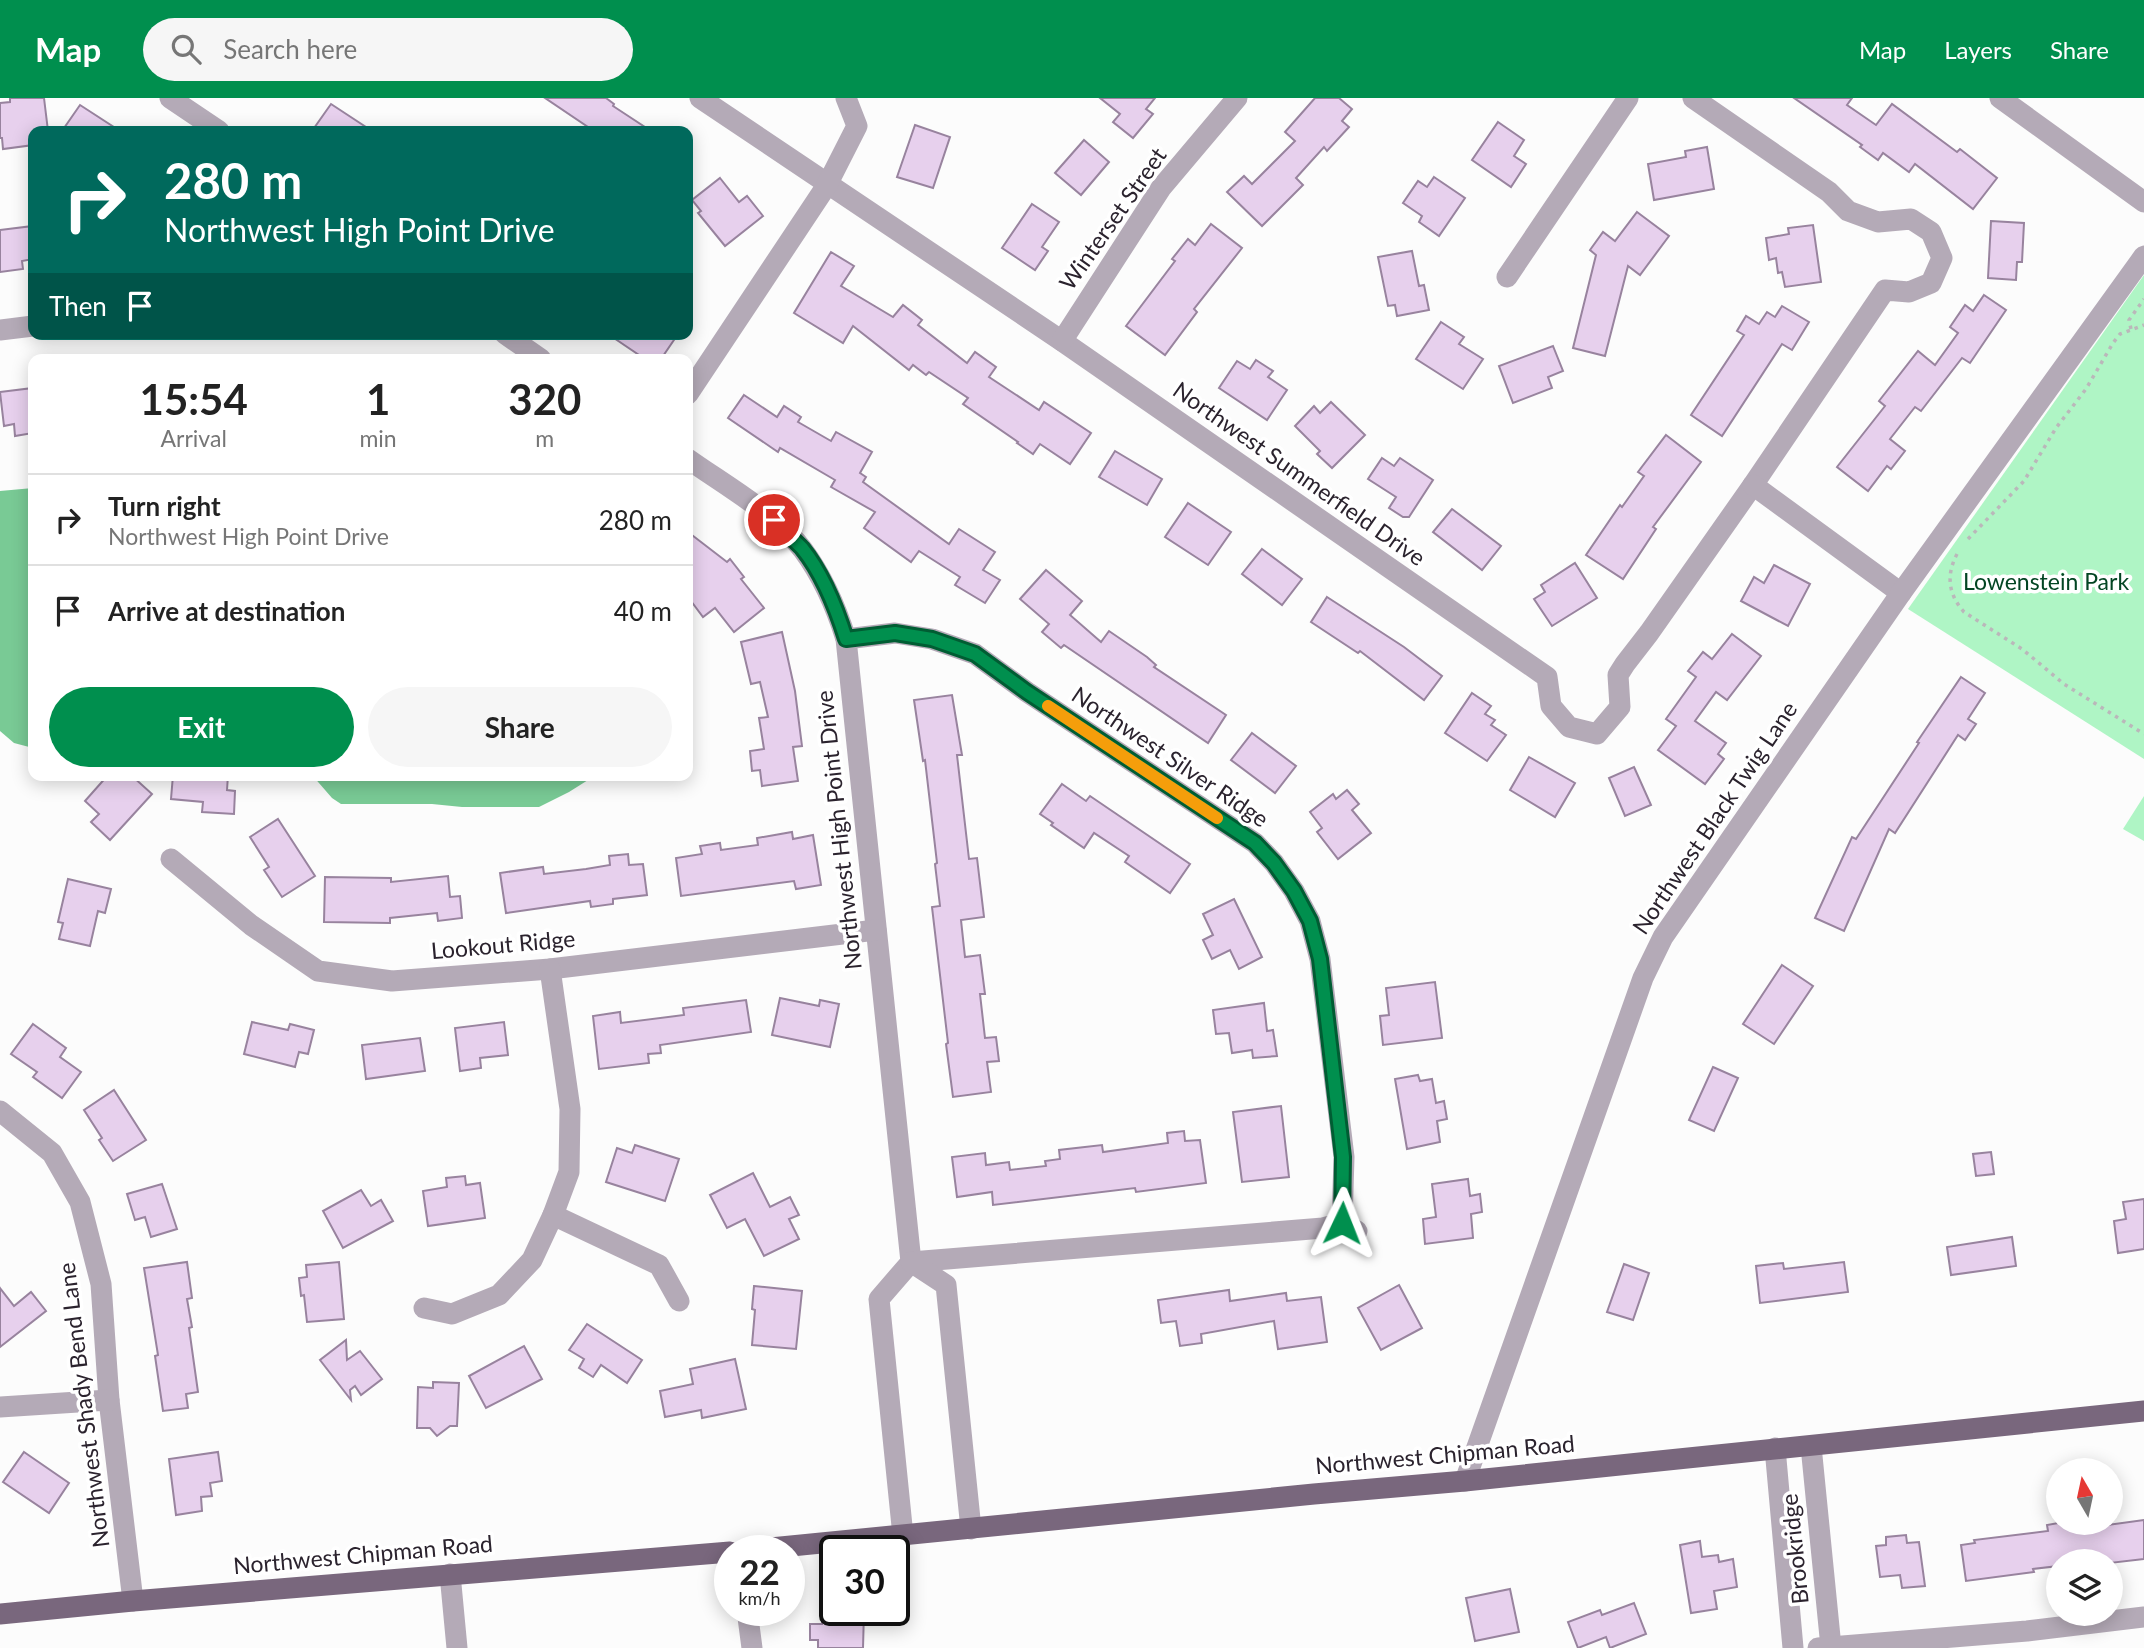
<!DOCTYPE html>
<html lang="en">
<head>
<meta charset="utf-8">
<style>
  body { margin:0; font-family:Lato,sans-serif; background:#f6f6f6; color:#222; height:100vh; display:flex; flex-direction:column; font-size:26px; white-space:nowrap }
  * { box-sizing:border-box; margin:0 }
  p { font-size:23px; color:#767676 }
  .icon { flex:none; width:38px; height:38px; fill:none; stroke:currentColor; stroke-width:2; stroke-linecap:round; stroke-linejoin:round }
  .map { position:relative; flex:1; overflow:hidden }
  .panel { position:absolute; left:28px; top:256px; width:665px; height:427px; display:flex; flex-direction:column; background:#fff; border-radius:14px; box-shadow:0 4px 18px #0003 }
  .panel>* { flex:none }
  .banner { position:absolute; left:28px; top:28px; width:665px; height:214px; border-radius:14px; box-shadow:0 4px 18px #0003; background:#00695c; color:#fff; overflow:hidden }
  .needle { width:46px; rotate:351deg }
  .fabs { position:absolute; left:2046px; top:1360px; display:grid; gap:14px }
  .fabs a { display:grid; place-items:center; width:77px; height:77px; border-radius:50%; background:#fff; box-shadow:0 4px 18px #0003; font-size:35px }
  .speed { position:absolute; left:714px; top:1437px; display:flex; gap:14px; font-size:35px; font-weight:700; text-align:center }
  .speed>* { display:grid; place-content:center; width:91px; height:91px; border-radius:50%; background:#fff; box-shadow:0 4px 18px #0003; line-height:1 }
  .speed small { font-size:18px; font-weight:400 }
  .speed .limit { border:4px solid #111; border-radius:10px; background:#fff; color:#111 }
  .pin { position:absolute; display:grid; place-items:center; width:60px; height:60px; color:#fff; margin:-30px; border:4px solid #fff; border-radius:50%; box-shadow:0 2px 7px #0007 }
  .me { position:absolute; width:77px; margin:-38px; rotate:2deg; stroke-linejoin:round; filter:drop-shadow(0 0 5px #0008) }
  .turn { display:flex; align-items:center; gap:24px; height:147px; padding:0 21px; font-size:32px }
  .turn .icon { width:91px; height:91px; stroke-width:2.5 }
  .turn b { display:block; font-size:49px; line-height:60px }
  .then { display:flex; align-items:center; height:66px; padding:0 21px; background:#0003; gap:14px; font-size:26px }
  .eta { display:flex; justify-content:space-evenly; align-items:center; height:119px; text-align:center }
  .eta b { font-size:42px; font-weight:700; line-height:49px }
  .cta { display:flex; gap:14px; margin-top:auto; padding:14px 21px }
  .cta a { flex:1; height:80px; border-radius:42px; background:#008f4e; color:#fff; font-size:28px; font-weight:700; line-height:80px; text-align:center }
  .cta a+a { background:#f6f6f6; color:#222 }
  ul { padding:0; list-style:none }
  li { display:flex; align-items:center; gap:21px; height:91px; padding:0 21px; border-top:2px solid #e0e0e0 }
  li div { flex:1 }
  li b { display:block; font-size:26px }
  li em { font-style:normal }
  header { display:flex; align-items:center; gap:42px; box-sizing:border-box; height:98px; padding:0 35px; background:#008f4e; color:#fff }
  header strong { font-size:33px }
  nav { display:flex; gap:38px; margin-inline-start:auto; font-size:24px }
  .search { width:490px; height:63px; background:#f6f6f6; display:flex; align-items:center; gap:18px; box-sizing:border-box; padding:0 24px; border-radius:38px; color:#767676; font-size:26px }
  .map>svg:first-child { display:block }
  .green { fill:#aff5c5 }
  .water { fill:#79ca95 }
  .building { fill:#e7d0ed; stroke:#98839e; stroke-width:2 }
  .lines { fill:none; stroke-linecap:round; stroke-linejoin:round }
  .path { stroke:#bab7ba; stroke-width:3.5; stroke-dasharray:3.5 5; stroke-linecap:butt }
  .minor { stroke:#b4aab7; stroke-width:21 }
  .major { stroke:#79677d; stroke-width:21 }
  .route-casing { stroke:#005d33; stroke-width:18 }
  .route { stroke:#008f4e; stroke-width:12 }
  .slow { stroke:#f59e0b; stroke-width:12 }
  .labels { text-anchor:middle; stroke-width:7; stroke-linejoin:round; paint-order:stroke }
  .street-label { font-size:23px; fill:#2b232e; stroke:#fff }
  .park-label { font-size:23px; fill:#034523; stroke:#fff }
</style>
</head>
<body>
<header>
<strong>Map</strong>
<div class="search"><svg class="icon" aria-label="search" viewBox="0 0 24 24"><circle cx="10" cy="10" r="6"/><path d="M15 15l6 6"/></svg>Search here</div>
<nav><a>Map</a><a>Layers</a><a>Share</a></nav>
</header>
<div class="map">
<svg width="2144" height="1550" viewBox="0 0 2144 1550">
  <rect width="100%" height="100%" fill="#fcfcfc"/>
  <g class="green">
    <path d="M2144 177V661L1908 511Z"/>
    <path d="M2144 698V743L2123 731Z"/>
  </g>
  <g class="water">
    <path d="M33 390V650L14 645 0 633V393Z"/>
    <path d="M312 677H596L569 694 539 709H462L432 706H341L332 700Z"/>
  </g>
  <g class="building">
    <path d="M10 0H44L48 33H33V47L3 51 2 40H0V5L10 4Z"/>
    <path d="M545 0H606L614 6 613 8 651 33H594Z"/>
    <path d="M1100 0H1155L1146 11 1153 16 1133 40 1113 24 1120 16Z"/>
    <path d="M1315 0H1339L1352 11 1342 23 1349 29 1327 53 1324 49 1296 80 1303 87 1262 128 1227 94 1244 78 1252 86 1295 43 1285 34Z"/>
    <path d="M1794 0H1852L1847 7 1876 27 1892 6 1957 54 1960 51 1997 80 1973 111 1915 66 1909 74 1883 55 1878 62 1860 49 1862 47Z"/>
    <path d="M331 6 372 33H312Z"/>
    <path d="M80 7 120 33H62Z"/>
    <path d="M1498 24 1524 42 1514 58 1526 66 1511 89 1472 62Z"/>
    <path d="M915 27 950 39 933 90 897 79Z"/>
    <path d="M1084 42 1109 64 1081 97 1055 75Z"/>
    <path d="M1707 49 1714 91 1654 102 1648 66 1686 59 1685 53Z"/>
    <path d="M1434 79 1465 100 1439 138 1419 124 1422 118 1403 105 1418 83 1427 89Z"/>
    <path d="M720 80 739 104 747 98 763 118 725 148 698 115 701 113 692 102Z"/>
    <path d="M1032 106 1059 124 1042 149 1048 153 1035 172 1002 150Z"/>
    <path d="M1637 114 1669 138 1640 177 1628 168 1605 258 1573 250 1596 157 1590 152 1603 134 1615 143Z"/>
    <path d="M1991 123 2024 125 2022 164H2017L2016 182 1988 180Z"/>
    <path d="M1211 126 1242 150 1194 211 1197 214 1165 257 1126 228 1175 163 1172 161 1188 141 1195 147Z"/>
    <path d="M1813 127 1821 184 1785 189 1782 174 1778 175 1776 160 1769 162 1766 140 1789 136 1788 130Z"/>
    <path d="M33 128V161L22 163 23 171 0 174V132Z"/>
    <path d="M1412 153 1419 188 1424 187 1429 212 1397 218 1395 207 1388 208 1378 159Z"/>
    <path d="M831 154 854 168 841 188 893 219 903 207 922 222 918 227 967 265 975 254 996 269 989 279 1039 312 1044 304 1091 335 1070 366 1040 346 1033 356 1017 345 1018 344 963 306 968 300 929 274 926 277 913 267 909 272 853 228 843 245 794 215Z"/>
    <path d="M1984 197 2006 212 1970 265 1962 260 1921 313 1915 309 1890 341 1905 353 1891 371 1887 368 1868 393 1837 369 1885 308 1879 303 1918 253 1935 267 1958 235 1950 229 1965 207 1973 213Z"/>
    <path d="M1782 208 1809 224 1792 252 1782 246 1722 338 1691 317 1744 237 1737 233 1746 218 1759 226 1767 214 1775 219Z"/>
    <path d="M1441 224 1464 239 1459 246 1483 261 1463 291 1416 261Z"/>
    <path d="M608 236H678L661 261H645Z"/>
    <path d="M1553 248 1563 273 1548 279 1552 290 1513 305 1499 268Z"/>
    <path d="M1256 262 1273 273 1268 279 1287 292 1267 322 1219 290 1237 263 1250 271Z"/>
    <path d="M33 290V335L15 338 14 326 4 328 0 294Z"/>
    <path d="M744 297 777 319 784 308 801 319 798 324 831 343 836 334 872 354 860 375 866 379 863 384 949 446 959 431 995 454 983 472 1000 482 985 505 955 487 960 479 919 453 911 464 864 430 875 414 831 389 835 382 780 350 778 354 728 320Z"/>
    <path d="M1331 304 1365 337 1332 370 1317 356 1320 353 1295 328 1314 308 1320 315Z"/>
    <path d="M1666 337 1701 364 1653 429 1656 431 1623 481 1586 457 1620 407 1622 409 1644 378 1638 374Z"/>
    <path d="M1115 353 1162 381 1147 407 1099 379Z"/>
    <path d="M1382 360 1394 368 1400 360 1433 382 1409 419H1403L1389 410 1396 399 1368 381Z"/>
    <path d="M1188 405 1231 434 1208 467 1165 439Z"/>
    <path d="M1452 411 1501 448 1482 472 1433 434Z"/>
    <path d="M688 434 727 464 730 461 744 479 741 481 764 510 734 534 715 510 703 519 688 499Z"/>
    <path d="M1262 451 1302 481 1282 507 1242 476Z"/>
    <path d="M1575 465 1597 500 1552 528 1534 501 1545 494 1541 487Z"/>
    <path d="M1774 467 1810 486 1788 528 1741 503 1754 479 1764 485Z"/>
    <path d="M1046 472 1082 503 1070 517 1101 544 1109 533 1147 559 1156 567 1154 569 1226 617 1208 645 1064 547 1061 550 1042 534 1049 526 1020 501Z"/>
    <path d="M1327 499 1404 549 1442 578 1424 602 1360 553 1358 555 1311 524Z"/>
    <path d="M782 534 795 593 802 648 793 649 798 683 762 688 760 672 752 673 750 653 764 651 759 620 768 619 760 584 751 586 741 544Z"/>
    <path d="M1732 536 1761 558 1727 602 1716 594 1695 623 1726 645 1718 656 1724 661 1705 686 1658 652 1676 628 1666 621 1696 579 1688 573 1703 554 1712 561Z"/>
    <path d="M1961 579 1985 595 1968 621 1976 626 1965 642 1958 637 1895 735 1889 731 1844 833 1815 820 1852 739 1856 741 1919 645 1917 644Z"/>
    <path d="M1472 595 1491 608 1485 616 1495 622 1491 627 1506 637 1487 663 1445 635Z"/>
    <path d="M952 597 962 657H957L969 761 977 760 984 819 961 822 965 859 980 857 985 896H980L985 940 996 939 999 963 987 964 991 994 953 999 946 946 948 945 932 809 940 808 935 766 937 765 925 662 923 663 914 602Z"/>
    <path d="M1252 635 1296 668 1275 695 1231 662Z"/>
    <path d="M1529 659 1575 685 1555 719 1510 692Z"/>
    <path d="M1634 669 1651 707 1625 718 1609 680Z"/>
    <path d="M108 677H131L152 696 110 742 91 724 99 716 85 703Z"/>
    <path d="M173 677H228L227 692 235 693 234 716 202 714 203 704 171 701Z"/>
    <path d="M1062 686 1086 703 1090 698 1190 766 1170 795 1125 764 1129 758 1094 735 1084 750 1051 727 1053 725 1040 716Z"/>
    <path d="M1347 692 1359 706 1352 712 1371 735 1338 761 1317 734 1322 730 1310 714 1333 696 1336 701Z"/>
    <path d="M278 721 315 778 282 799 264 772 269 769 250 739Z"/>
    <path d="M792 734 793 741 813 737 821 787 796 791 794 783 681 798 676 760 702 756 700 748 720 745 721 752 758 747 757 740Z"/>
    <path d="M628 756 629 767 643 766 647 797 613 801V806L591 809 590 803 506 815 500 775 543 769 544 776 586 771 610 767 609 758Z"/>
    <path d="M448 778 450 799 460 798 462 820 438 823 437 815 390 820V825L324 824 325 779 391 780V784Z"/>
    <path d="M68 781 111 791 105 815 98 813 90 848 59 841 63 825 58 824Z"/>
    <path d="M1234 801 1262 859 1239 871 1230 852 1212 861 1203 842 1213 837 1203 816Z"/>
    <path d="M1782 867 1813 888 1774 946 1743 926Z"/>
    <path d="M1435 884 1442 940 1383 947 1380 918 1389 917 1386 890Z"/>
    <path d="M780 900 819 908 820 902 839 906 830 949 772 937Z"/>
    <path d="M746 902 751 934 660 947 661 955 648 956 649 965 599 971 593 918 620 914 621 925 684 917 683 910Z"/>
    <path d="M1264 905 1267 933 1273 932 1277 958 1253 960 1252 952 1232 955 1229 935 1216 936 1213 912Z"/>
    <path d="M252 924 288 932 290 926 314 932 308 956 299 954 295 969 244 956Z"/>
    <path d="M504 924 508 957 480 960 481 970 460 973 455 930Z"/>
    <path d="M33 926 66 950 60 959 81 974 62 1000 33 979 37 974 11 956Z"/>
    <path d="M420 940 425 973 366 981 362 947Z"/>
    <path d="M1713 969 1738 980 1714 1033 1689 1022Z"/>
    <path d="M1418 977 1420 983 1432 981 1436 1005 1444 1003 1447 1021 1437 1023 1440 1044 1407 1051 1395 981Z"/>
    <path d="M114 992 146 1042 113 1063 99 1042 102 1040 84 1012Z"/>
    <path d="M1281 1008 1289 1079 1242 1084 1233 1014Z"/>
    <path d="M1184 1033 1185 1043 1200 1042 1206 1085 1136 1094 1135 1090 993 1107 992 1094 957 1099 952 1059 985 1055 986 1067 1009 1064 1010 1072 1046 1068 1045 1063 1060 1061 1059 1052 1102 1047 1103 1054 1168 1045 1167 1035Z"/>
    <path d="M635 1047 679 1061 665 1103 606 1084 617 1050 632 1055Z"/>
    <path d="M1991 1054 1994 1076 1976 1078 1973 1056Z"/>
    <path d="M753 1075 770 1109 790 1099 799 1117 789 1121 799 1141 764 1158 745 1121 727 1130 710 1097Z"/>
    <path d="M465 1078 466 1087 480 1085 485 1120 428 1128 423 1093 447 1089 446 1080Z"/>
    <path d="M1468 1081 1470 1098 1480 1096 1482 1114 1471 1116 1473 1140 1425 1146 1423 1121 1436 1119 1432 1086Z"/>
    <path d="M162 1086 177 1131 151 1139 145 1119 135 1122 127 1096Z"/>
    <path d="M361 1092 371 1108 381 1102 393 1123 343 1150 323 1113Z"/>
    <path d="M2144 1101V1151L2118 1155 2114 1123 2126 1121 2123 1104Z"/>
    <path d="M2012 1139 2016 1168 1951 1177 1947 1149Z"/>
    <path d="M187 1164 192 1200 187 1201 192 1229 189 1230 198 1294 186 1296 188 1310 163 1313 155 1258 158 1257 144 1170Z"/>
    <path d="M339 1164 344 1221 307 1224 304 1197 301 1198 299 1180 307 1179 306 1167Z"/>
    <path d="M1844 1164 1848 1194 1760 1205 1756 1168 1783 1165 1784 1171Z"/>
    <path d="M1624 1166 1649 1175 1633 1222 1607 1214Z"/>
    <path d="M1399 1187 1422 1230 1381 1252 1358 1210Z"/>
    <path d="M754 1188 802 1193 796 1251 752 1247 755 1212 752 1211Z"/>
    <path d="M0 1190 14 1208 31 1194 46 1213 0 1249Z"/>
    <path d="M1229 1192 1230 1203 1286 1195 1287 1203 1321 1199 1327 1244 1278 1251 1274 1223 1201 1236 1202 1245 1180 1248 1176 1223 1161 1225 1158 1202Z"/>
    <path d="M587 1226 642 1262 627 1285 601 1267 593 1279 579 1270 584 1261 569 1252Z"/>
    <path d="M346 1242 347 1262 360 1253 382 1281 361 1297 355 1288 350 1292 351 1302 320 1262Z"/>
    <path d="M524 1248 542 1281 486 1310 469 1278Z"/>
    <path d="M735 1261 746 1311 702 1320 701 1312 665 1319 660 1293 693 1286 690 1271Z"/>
    <path d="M433 1284 459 1285 457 1328H450L437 1338 430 1330H417L418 1289 433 1290Z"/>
    <path d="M24 1354 69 1385 49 1415 3 1384Z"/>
    <path d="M218 1354 222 1383 210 1385 212 1398 201 1399 202 1413 176 1417 169 1361Z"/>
    <path d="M2144 1422V1461L2110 1465V1463H2058V1468L2033 1471 2034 1474 1966 1483 1961 1447 1975 1445 1974 1442 2048 1433 2047 1427 2064 1424H2092L2093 1429Z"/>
    <path d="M1906 1437 1907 1445 1919 1444 1925 1488 1902 1490 1900 1477 1880 1479 1876 1448 1886 1447V1439Z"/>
    <path d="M1700 1443 1702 1459 1718 1457 1719 1464 1733 1461 1737 1489 1714 1493 1717 1511 1691 1515 1680 1447Z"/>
    <path d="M1510 1491 1519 1534 1475 1543 1466 1500Z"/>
    <path d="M1634 1505 1646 1536 1610 1550 1606 1539 1578 1550 1568 1524 1600 1512 1602 1517Z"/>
    <path d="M822 1513H864L863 1550H818V1542H810V1526H822Z"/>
  </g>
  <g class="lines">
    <g class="path">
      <path d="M2131 231 2129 222 2144 201"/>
      <path d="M1968 441 2024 383 2056 330 2086 291 2113 245 2120 236 2144 227"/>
      <path d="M1957 456C1946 477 1948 496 1964 514L2022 551 2064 586 2144 636"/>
    </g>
    <g class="minor">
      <path d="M170 0 219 33"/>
      <path d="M700 0 1062 243 1547 579 1551 608 1569 629 1597 636 1620 609 1618 577 1625 566 1649 535 1753 387 1885 192 1909 194 1931 185 1942 160 1931 134 1911 121 1878 124 1848 113 1829 94 1693 0"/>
      <path d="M2000 0 2144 104"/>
      <path d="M1507 179 1628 0"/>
      <path d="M0 232 33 228"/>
      <path d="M505 236 541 261"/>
      <path d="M1062 243 1161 90 1237 0"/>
      <path d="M688 296 827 87 857 28 846 0"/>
      <path d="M688 361C726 388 775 415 803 452 823 479 836 509 846 541L911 1164 879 1201 903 1438"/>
      <path d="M1753 387 1901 495"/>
      <path d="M846 541 895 535 932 541 975 556 1027 594 1255 745 1274 765 1294 793 1310 823 1320 861 1344 1059 1342 1125 1357 1133"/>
      <path d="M171 761 251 827 318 873 392 883 550 871 876 832"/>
      <path d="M0 1013 52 1055 80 1104 101 1186 109 1302 133 1503"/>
      <path d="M553 1117 659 1167 679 1203"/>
      <path d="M911 1164 1323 1130 1342 1125"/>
      <path d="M911 1164 946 1187 971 1431"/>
      <path d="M424 1210 452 1216 499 1197 532 1162 553 1117 569 1074 570 1011 550 871"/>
      <path d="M0 1309 109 1302"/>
      <path d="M1811 1348 1831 1549"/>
      <path d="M1775 1350 1793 1550"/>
      <path d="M1465 1383 1643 880 1663 839 1901 495 2144 158"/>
      <path d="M450 1476 457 1550"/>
      <path d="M747 1512 752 1550"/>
      <path d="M1818 1550 2027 1533 2144 1519"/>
    </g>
    <g class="major">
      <path d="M751 1452 1314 1396 1465 1383 2144 1313"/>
      <path d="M0 1516 133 1503 730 1454"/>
    </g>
  </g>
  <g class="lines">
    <g class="route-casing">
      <path id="route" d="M774 422C783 432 793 441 802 450 823 476 836 509 846 541L895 535 932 541 975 556 1027 594 1255 745 1274 765 1294 793 1310 823 1320 861 1343 1059 1342 1125"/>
    </g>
    <use href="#route" class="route"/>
    <path class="slow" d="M1048 608 1217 720"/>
  </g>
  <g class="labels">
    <g class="street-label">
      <text transform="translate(1113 121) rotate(-55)" y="8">Winterset Street</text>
      <text transform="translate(1299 376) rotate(35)" y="8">Northwest Summerfield Drive</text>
      <text transform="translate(1170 659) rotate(34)" y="8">Northwest Silver Ridge</text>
      <text transform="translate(1715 720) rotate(-56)" y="8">Northwest Black Twig Lane</text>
      <text transform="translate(839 732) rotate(-96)" y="8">Northwest High Point Drive</text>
      <text transform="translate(503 847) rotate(-5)" y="8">Lookout Ridge</text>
      <text transform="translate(84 1307) rotate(-97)" y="8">Northwest Shady Bend Lane</text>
      <text transform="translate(1445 1357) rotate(-5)" y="8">Northwest Chipman Road</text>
      <text transform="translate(1795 1451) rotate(-96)" y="8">Brookridge</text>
      <text transform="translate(363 1457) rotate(-5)" y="8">Northwest Chipman Road</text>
    </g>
    <g class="park-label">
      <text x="2046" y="492">Lowenstein Park</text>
    </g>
  </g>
</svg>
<div class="fabs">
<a><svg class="needle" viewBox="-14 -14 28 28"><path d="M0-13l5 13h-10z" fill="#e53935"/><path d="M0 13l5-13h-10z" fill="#767676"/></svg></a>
<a><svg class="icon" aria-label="layers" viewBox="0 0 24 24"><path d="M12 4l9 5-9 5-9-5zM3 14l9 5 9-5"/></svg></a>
</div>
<div class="speed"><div>22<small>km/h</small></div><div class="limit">30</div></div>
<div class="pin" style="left:774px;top:422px;background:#d93025"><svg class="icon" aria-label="arrive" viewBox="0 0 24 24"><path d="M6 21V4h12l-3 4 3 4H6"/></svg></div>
<svg class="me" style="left:1342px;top:1125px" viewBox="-20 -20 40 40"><path d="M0-17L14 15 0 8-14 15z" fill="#008f4e" stroke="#fff" stroke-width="4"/></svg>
<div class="banner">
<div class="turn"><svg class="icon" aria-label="right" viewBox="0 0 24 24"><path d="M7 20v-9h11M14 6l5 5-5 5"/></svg><div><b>280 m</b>Northwest High Point Drive</div></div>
<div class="then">Then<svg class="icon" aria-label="arrive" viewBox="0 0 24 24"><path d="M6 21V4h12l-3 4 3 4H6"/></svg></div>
</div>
<section class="panel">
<div class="eta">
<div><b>15:54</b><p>Arrival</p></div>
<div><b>1</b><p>min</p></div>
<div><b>320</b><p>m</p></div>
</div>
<ul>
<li><svg class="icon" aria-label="right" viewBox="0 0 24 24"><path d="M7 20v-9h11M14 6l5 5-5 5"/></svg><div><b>Turn right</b><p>Northwest High Point Drive</p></div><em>280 m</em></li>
<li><svg class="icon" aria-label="arrive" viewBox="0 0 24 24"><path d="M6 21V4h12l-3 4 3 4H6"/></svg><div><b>Arrive at destination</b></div><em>40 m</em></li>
</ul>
<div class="cta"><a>Exit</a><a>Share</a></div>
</section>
</div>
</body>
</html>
